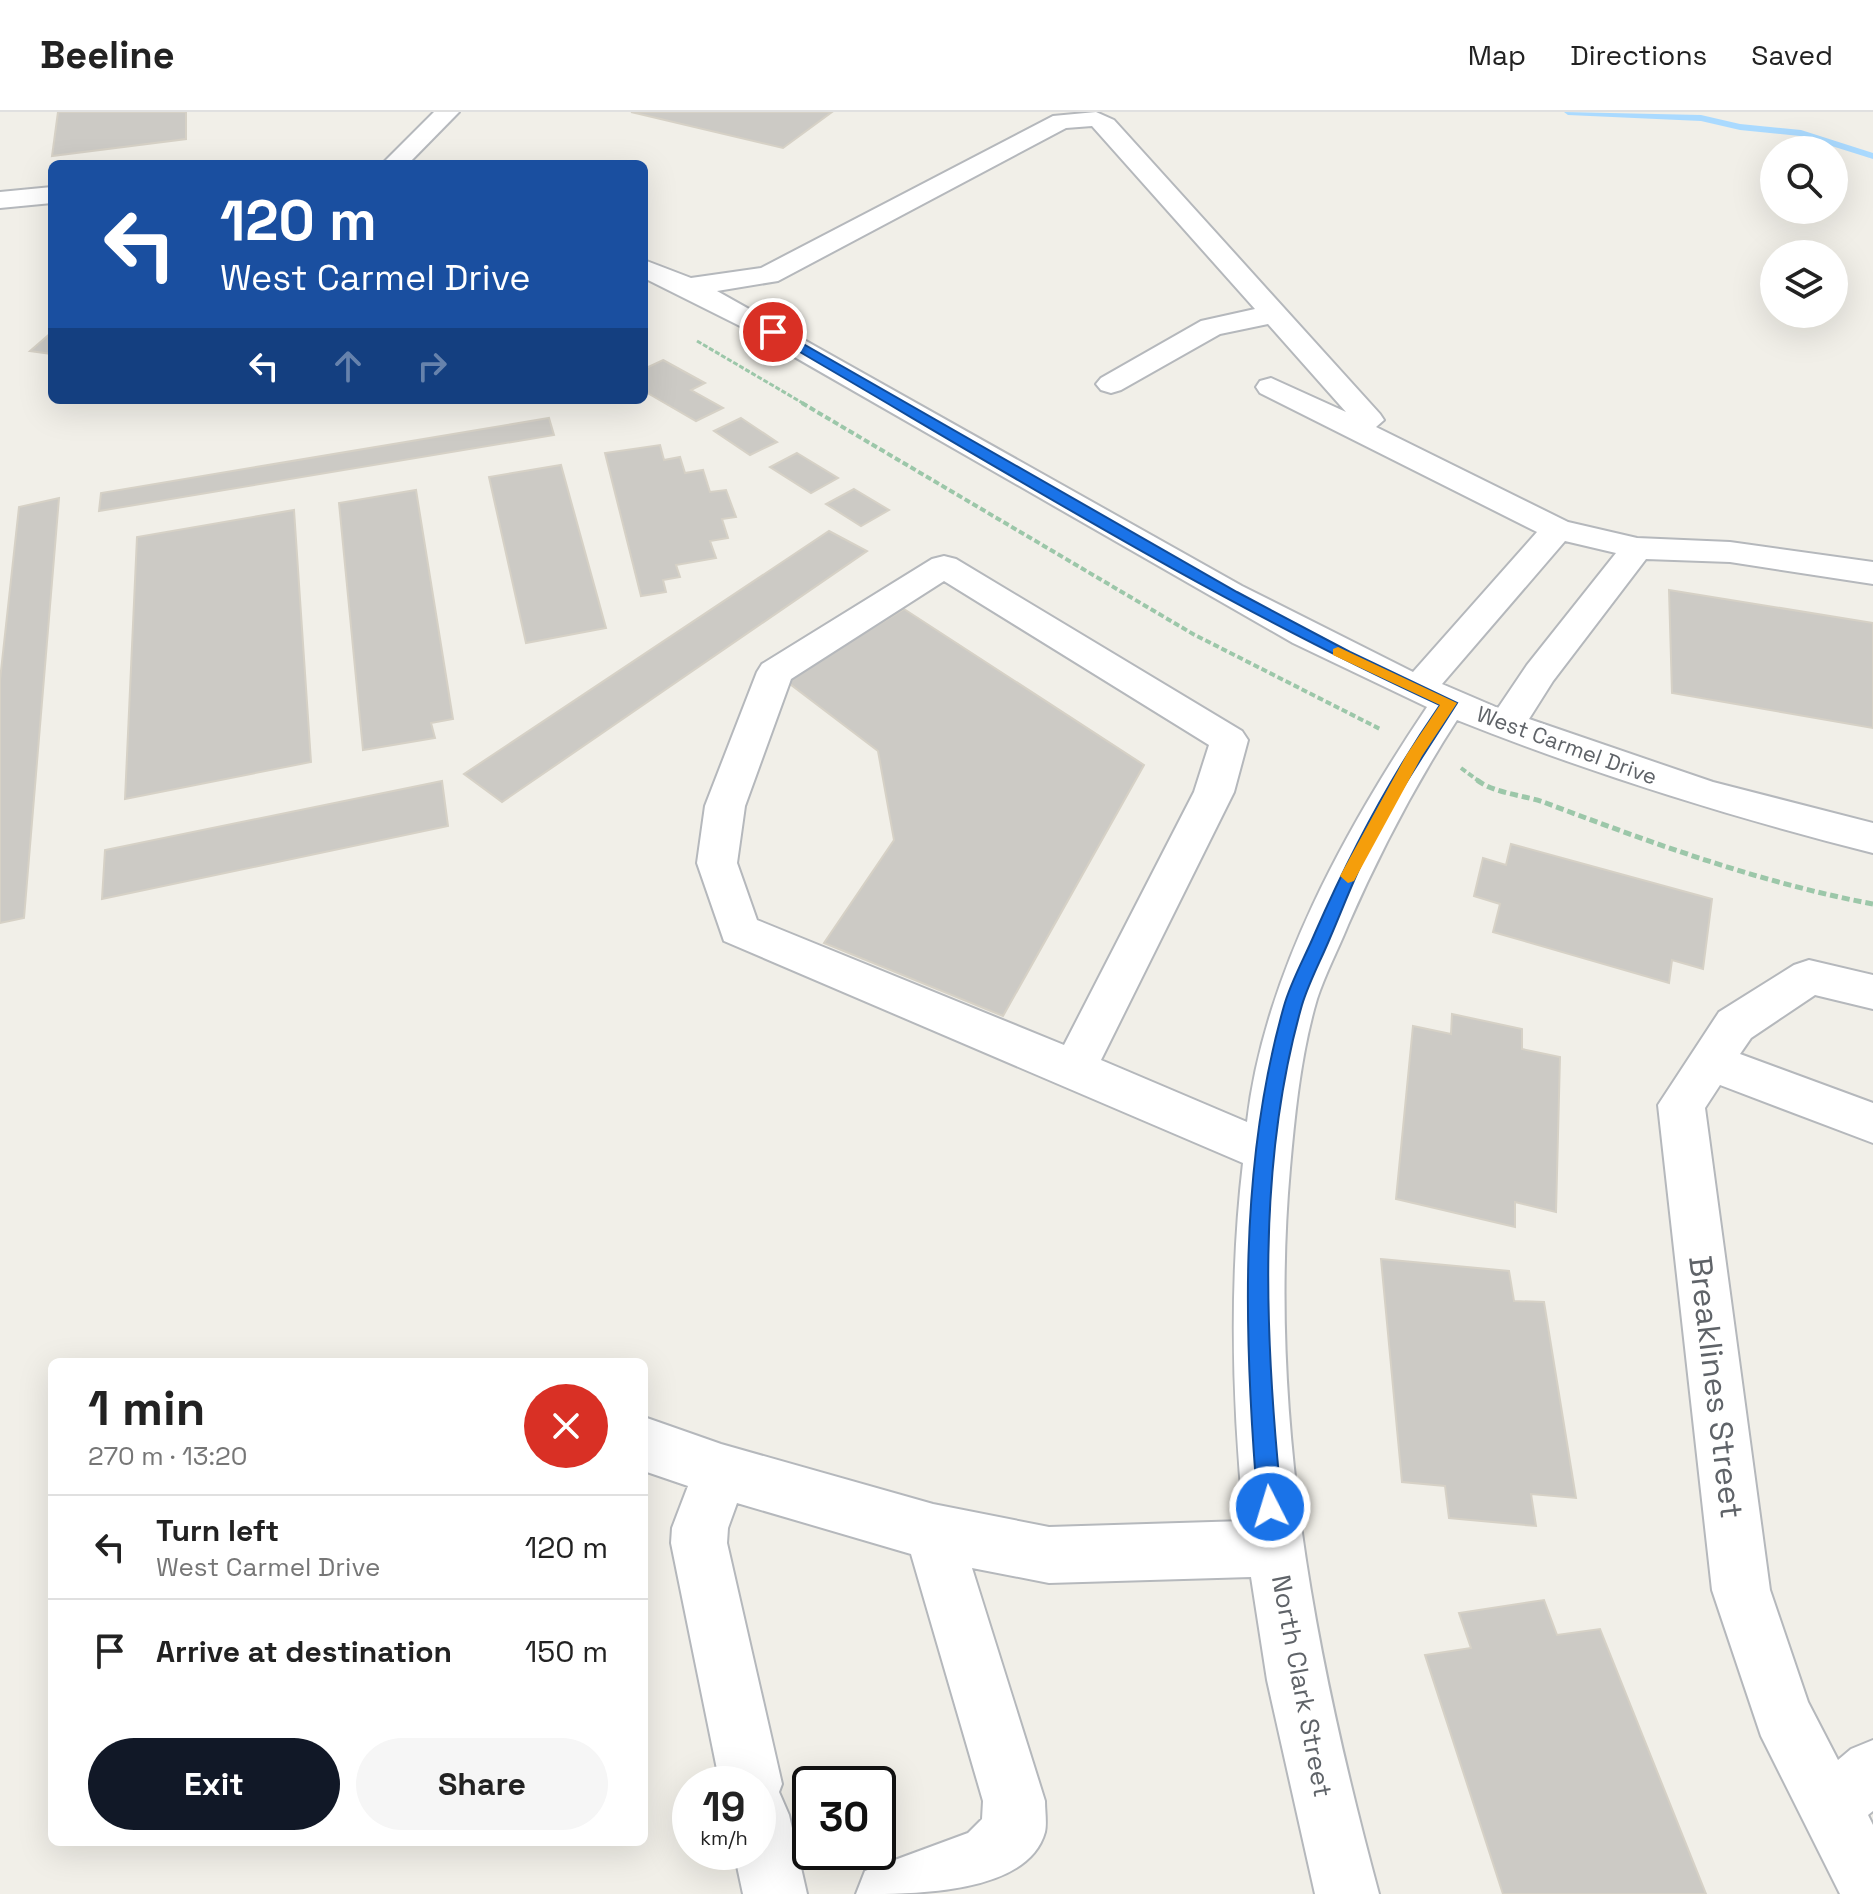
<!DOCTYPE html>
<html lang="en">
<head>
<meta charset="utf-8">
<style>
  body { margin:0; font-family:"Space Grotesk",sans-serif; background:#f6f6f6; color:#222; height:100vh; display:flex; flex-direction:column; font-size:30px; white-space:nowrap }
  * { box-sizing:border-box; margin:0 }
  p { font-size:26px; color:#767676 }
  .icon { flex:none; width:44px; height:44px; fill:none; stroke:currentColor; stroke-width:2; stroke-linecap:round; stroke-linejoin:round }
  .map { position:relative; flex:1; overflow:hidden }
  .side { position:absolute; left:48px; top:1246px; width:600px; height:488px; display:flex; flex-direction:column; background:#fff; border-radius:12px; box-shadow:0 8px 32px #0002 }
  .side>* { flex:none }
  .hud { position:absolute; left:48px; top:48px; width:600px; height:244px; border-radius:12px; box-shadow:0 8px 32px #0002; background:#1a4fa0; color:#fff; overflow:hidden }
  .tools { position:absolute; left:1760px; top:24px; display:grid; gap:16px }
  .tools a { display:grid; place-items:center; width:88px; height:88px; border-radius:50%; background:#fff; box-shadow:0 8px 32px #0002; font-size:40px }
  .speed { position:absolute; left:672px; top:1654px; display:flex; gap:16px; font-size:40px; font-weight:700; text-align:center }
  .speed>* { display:grid; place-content:center; width:104px; height:104px; border-radius:50%; background:#fff; box-shadow:0 8px 32px #0002; line-height:1 }
  .speed small { font-size:20px; font-weight:400 }
  .speed .limit { border:4px solid #111; border-radius:12px; background:#fff; color:#111 }
  .pin { position:absolute; display:grid; place-items:center; width:68px; height:68px; color:#fff; margin:-34px; border:4px solid #fff; border-radius:50%; box-shadow:0 2px 8px #0007 }
  .me { position:absolute; width:88px; margin:-44px; rotate:355deg; stroke-linejoin:round; filter:drop-shadow(0 0 6px #0008) }
  .turn { display:flex; align-items:center; gap:28px; height:168px; padding:0 40px; font-size:36px }
  .turn .icon { width:104px; height:104px; stroke-width:2.5 }
  .turn b { display:block; font-size:56px; line-height:68px }
  .lanes { display:flex; align-items:center; height:76px; padding:0 40px; background:#0003; justify-content:center; gap:40px; direction:ltr }
  .lanes .off { opacity:.35 }
  .round { display:grid; place-items:center; flex:none; width:84px; height:84px; border-radius:42px; background:#f6f6f6 }
  .summary { display:flex; align-items:center; justify-content:space-between; height:136px; padding:0 40px }
  h1 { font-size:48px; font-weight:700; line-height:60px }
  .button { display:flex; gap:16px; margin-top:auto; padding:16px 40px }
  .button a { flex:1; height:92px; border-radius:48px; background:#111827; color:#fff; font-size:32px; font-weight:700; line-height:92px; text-align:center }
  .button a+a { background:#f6f6f6; color:#222 }
  ul { padding:0; list-style:none }
  li { display:flex; align-items:center; gap:24px; height:104px; padding:0 40px; border-top:2px solid #e0e0e0 }
  li div { flex:1 }
  li b { display:block; font-size:30px }
  li em { font-style:normal }
  header { display:flex; align-items:center; gap:48px; box-sizing:border-box; height:112px; padding:0 40px; background:#fff; border-bottom:2px solid #e0e0e0 }
  header strong { font-size:38px }
  nav { display:flex; gap:44px; margin-inline-start:auto; font-size:28px }
  .map>svg:first-child { display:block }
  .lines { fill:none; stroke-linecap:round; stroke-linejoin:round }
  .stream { fill:#aadaff; fill-rule:evenodd }
  .building { fill:#cccac5; stroke:#d6d1c6; stroke-width:2 }
  .minor-casing { stroke:#b5b8bc; stroke-width:4 }
  .path-far2 { stroke:#9cc7a9; stroke-width:3; stroke-dasharray:5 2; stroke-linecap:butt }
  .path-far1 { stroke:#9cc7a9; stroke-width:4; stroke-dasharray:6 3; stroke-linecap:butt }
  .path { stroke:#9cc7a9; stroke-width:5; stroke-dasharray:8 4; stroke-linecap:butt }
  .minor { fill:#fff; fill-rule:evenodd }
  .route { fill:#1a73e8; stroke:#114b97; stroke-width:2 }
  .slow { fill:#f59e0b }
  .labels { text-anchor:middle; stroke-width:8; stroke-linejoin:round; paint-order:stroke }
  .far-street-label { font-size:22px; fill:#5f6368; stroke:#fff }
  .street-label { font-size:26px; fill:#5f6368; stroke:#fff }
  .near-street-label { font-size:32px; fill:#5f6368; stroke:#fff }
</style>
</head>
<body>
<header>
<strong>Beeline</strong>
<nav><a>Map</a><a>Directions</a><a>Saved</a></nav>
</header>
<div class="map">
<svg width="1873" height="1782" viewBox="0 0 1873 1782">
  <rect width="100%" height="100%" fill="#f1efe8"/>
  <g class="lines">
    <path class="stream" d="M1564 0 1701 3 1740 12 1801 18 1873 41V47L1800 24 1740 18 1701 9 1568 3Z"/>
  </g>
  <g class="building">
    <path d="M58 0H186V27L52 44Z"/>
    <path d="M631 0H832L783 36Z"/>
    <path d="M52 220V242L30 239Z"/>
    <path d="M663 248 705 271 691 278 723 296 696 309 644 279V257Z"/>
    <path d="M549 306 554 323 99 399 101 381Z"/>
    <path d="M741 306 777 330 750 343 714 319Z"/>
    <path d="M660 333 664 348 680 345 685 361 703 358 710 380 726 378 736 405 722 407 728 426 710 429 716 446 676 453 680 465 663 468 666 480 641 484 605 341Z"/>
    <path d="M797 341 838 366 811 381 770 355Z"/>
    <path d="M561 353 606 516 526 531 489 365Z"/>
    <path d="M854 377 889 398 861 414 826 392Z"/>
    <path d="M416 378 453 607 431 611 435 626 363 638 339 391Z"/>
    <path d="M59 386 24 806 0 811V568L19 395Z"/>
    <path d="M294 398 311 650 125 687 137 425Z"/>
    <path d="M829 419 867 439 502 690 464 662Z"/>
    <path d="M1669 478 1873 511V616L1672 581Z"/>
    <path d="M904 497 1144 653 1003 904 824 831 894 728 878 639 786 569Z"/>
    <path d="M442 669 448 714 102 787 105 738Z"/>
    <path d="M1511 732 1712 787 1703 857 1672 848 1669 871 1493 820 1500 792 1474 784 1483 746 1506 753Z"/>
    <path d="M1452 902 1522 917V937L1560 945 1556 1100 1515 1090V1115L1396 1087 1413 914 1451 922Z"/>
    <path d="M1381 1147 1509 1159 1514 1189 1544 1190 1576 1386 1531 1382 1536 1414 1449 1406 1445 1374 1402 1370Z"/>
    <path d="M1544 1488 1557 1523 1600 1517 1706 1782H1503L1425 1543 1471 1536 1459 1501Z"/>
  </g>
  <g class="lines">
    <g class="minor-casing">
      <g id="minor">
        <path d="M434 0H459L408 52H382Z"/>
        <path d="M1096 0 1114 8 1380 302 1384 308 1376 315 1568 410 1637 426 1730 430 1873 450V472L1730 450 1646 447 1553 569 1529 607 1713 670 1873 711V741C1731 705 1593 662 1457 608 1415 673 1379 742 1348 813 1338 838 1325 862 1317 887 1301 941 1295 1000 1290 1056 1268 1303 1315 1545 1379 1782H1315L1267 1568 1251 1465 1049 1471 972 1456 1045 1689C1045 1699 1047 1711 1045 1720 1028 1782 915 1782 856 1782L865 1759 968 1721 982 1707 983 1689 911 1442 737 1391 728 1416 727 1431 782 1672 779 1680 789 1703 807 1782H743L734 1740H758V1672H720L671 1431 672 1416 688 1374 644 1359V1305L721 1332 933 1392 1049 1415 1244 1409C1232 1289 1229 1170 1243 1051L724 829 697 751 705 694 757 560 762 552 932 447 944 444 956 447 1242 619 1248 628 1234 680 1101 948 1247 1010C1264 863 1346 716 1427 595L1293 531 744 216 644 166V148L691 166 761 156 1053 4ZM1092 14 1255 197 1201 209 1101 266 1096 272 1101 278 1111 281 1121 278 1220 222 1268 212 1346 300 1271 266 1260 269 1256 275 1260 281 1537 420 1413 560 1242 474 717 179 778 169 1066 16ZM1565 429 1616 441 1527 553 1498 596 1442 572ZM944 469 1209 633 1194 680 1064 933 757 808 737 751 745 694 791 567Z"/>
        <path d="M52 75V91L0 96V80Z"/>
        <path d="M1809 848 1873 863V897L1815 883 1751 926 1740 942 1873 991V1031L1720 973 1705 996 1770 1478 1808 1590 1838 1648 1851 1637 1873 1628V1699L1868 1703 1873 1713V1782H1840L1761 1624 1712 1478 1658 993 1719 900 1794 853Z"/>
      </g>
    </g>
    <path class="path-far2" d="M697 229 806 293"/>
    <g class="path-far1">
      <path d="M802 291 1193 522 1380 617"/>
      <path d="M1461 656 1480 670"/>
    </g>
    <path class="path" d="M1477 668C1495 682 1525 683 1546 691 1652 731 1761 771 1873 792"/>
    <use href="#minor" class="minor"/>
  </g>
  <path class="route" d="M769 217H777L1237 480 1350 540 1457 591C1426 640 1392 689 1366 742 1353 769 1342 798 1330 826 1321 848 1309 870 1302 893 1256 1054 1265 1230 1282 1395L1278 1403 1270 1407 1262 1403 1258 1395C1244 1229 1238 1056 1284 894 1291 869 1305 845 1315 821 1350 741 1390 665 1440 593 1208 487 990 350 769 222Z"/>
  <path class="slow" d="M1338 535 1457 591 1422 644 1354 769 1348 771 1340 764 1407 642 1440 593 1333 543V537Z"/>
  <g class="labels">
    <g class="far-street-label">
      <text transform="translate(1567 633) rotate(20)" y="8">West Carmel Drive</text>
    </g>
    <g class="street-label">
      <text transform="translate(1302 1574) rotate(79)" y="9">North Clark Street</text>
    </g>
    <g class="near-street-label">
      <text transform="translate(1716 1275) rotate(83)" y="11">Breaklines Street</text>
    </g>
  </g>
</svg>
<div class="tools">
<a><svg class="icon" aria-label="search" viewBox="0 0 24 24"><circle cx="10" cy="10" r="6"/><path d="M15 15l6 6"/></svg></a>
<a><svg class="icon" aria-label="layers" viewBox="0 0 24 24"><path d="M12 4l9 5-9 5-9-5zM3 14l9 5 9-5"/></svg></a>
</div>
<div class="speed"><div>19<small>km/h</small></div><div class="limit">30</div></div>
<div class="pin" style="left:773px;top:220px;background:#d93025"><svg class="icon" aria-label="arrive" viewBox="0 0 24 24"><path d="M6 21V4h12l-3 4 3 4H6"/></svg></div>
<svg class="me" style="left:1270px;top:1395px" viewBox="-20 -20 40 40"><circle r="17" fill="#1a73e8" stroke="#fff" stroke-width="3"/><path d="M0-11L8 9 0 5-8 9z" fill="#fff"/></svg>
<div class="hud">
<div class="turn"><svg class="icon" aria-label="left" viewBox="0 0 24 24"><path d="M17 20v-9H6M10 6l-5 5 5 5"/></svg><div><b>120 m</b>West Carmel Drive</div></div>
<div class="lanes"><svg class="icon" aria-label="left" viewBox="0 0 24 24"><path d="M17 20v-9H6M10 6l-5 5 5 5"/></svg><svg class="icon off" aria-label="ahead" viewBox="0 0 24 24"><path d="M12 20V5M6 11l6-6 6 6"/></svg><svg class="icon off" aria-label="right" viewBox="0 0 24 24"><path d="M7 20v-9h11M14 6l5 5-5 5"/></svg></div>
</div>
<section class="side">
<div class="summary"><div><h1>1 min</h1><p>270 m · 13:20</p></div><a class="round" style="background:#d93025;color:#fff"><svg class="icon" aria-label="close" viewBox="0 0 24 24"><path d="M6 6l12 12M18 6L6 18"/></svg></a></div>
<ul>
<li><svg class="icon" aria-label="left" viewBox="0 0 24 24"><path d="M17 20v-9H6M10 6l-5 5 5 5"/></svg><div><b>Turn left</b><p>West Carmel Drive</p></div><em>120 m</em></li>
<li><svg class="icon" aria-label="arrive" viewBox="0 0 24 24"><path d="M6 21V4h12l-3 4 3 4H6"/></svg><div><b>Arrive at destination</b></div><em>150 m</em></li>
</ul>
<div class="button"><a>Exit</a><a>Share</a></div>
</section>
</div>
</body>
</html>
